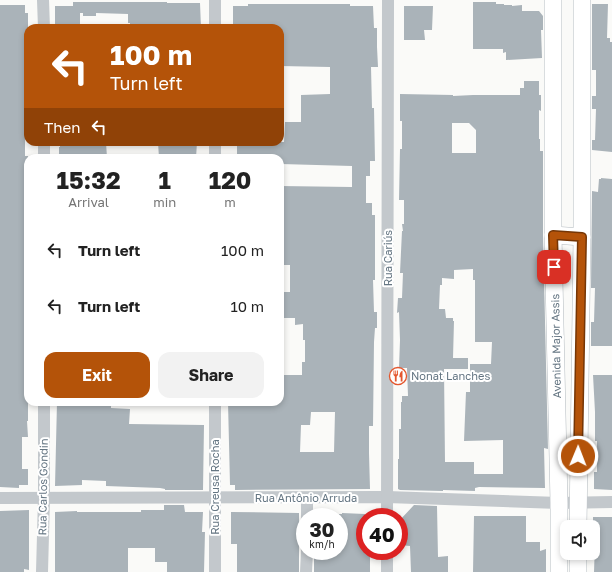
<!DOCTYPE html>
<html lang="en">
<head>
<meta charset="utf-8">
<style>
  body { margin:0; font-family:"Golos Text",sans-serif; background:#f2f2f2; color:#222; height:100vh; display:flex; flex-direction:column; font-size:15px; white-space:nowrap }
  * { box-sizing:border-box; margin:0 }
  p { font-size:13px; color:#767676 }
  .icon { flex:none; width:22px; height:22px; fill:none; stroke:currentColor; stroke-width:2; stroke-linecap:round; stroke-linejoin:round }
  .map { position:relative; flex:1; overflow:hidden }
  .panel { position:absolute; left:24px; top:154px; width:260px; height:252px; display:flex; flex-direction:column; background:#fff; border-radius:12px; box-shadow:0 2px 6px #0003 }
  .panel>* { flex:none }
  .banner { position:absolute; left:24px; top:24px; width:260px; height:122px; border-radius:12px; box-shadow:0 2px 6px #0003; background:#b45309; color:#fff; overflow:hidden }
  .buttons { position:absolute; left:560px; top:520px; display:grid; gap:8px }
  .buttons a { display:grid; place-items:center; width:40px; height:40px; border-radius:8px; background:#fff; box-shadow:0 2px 6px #0003; font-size:20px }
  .speed { position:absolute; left:296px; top:508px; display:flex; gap:8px; font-size:20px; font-weight:700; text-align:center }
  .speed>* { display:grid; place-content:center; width:52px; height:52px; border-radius:50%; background:#fff; box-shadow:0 2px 6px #0003; line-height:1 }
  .speed small { font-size:10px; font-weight:400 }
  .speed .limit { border:6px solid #d22; background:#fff; color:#111 }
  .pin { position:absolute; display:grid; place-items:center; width:34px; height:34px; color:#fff; margin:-17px; border-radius:8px; box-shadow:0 2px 6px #0006 }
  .me { position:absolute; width:44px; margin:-22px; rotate:1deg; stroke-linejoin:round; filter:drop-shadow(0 0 3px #0008) }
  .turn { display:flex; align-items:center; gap:14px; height:84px; padding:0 20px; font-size:18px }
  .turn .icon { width:52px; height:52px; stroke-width:2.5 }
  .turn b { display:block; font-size:28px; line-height:34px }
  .then { display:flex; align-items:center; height:38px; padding:0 20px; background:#0003; gap:8px; font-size:15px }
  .eta { display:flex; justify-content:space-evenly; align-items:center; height:68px; text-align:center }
  .eta b { font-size:24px; font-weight:700; line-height:28px }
  .action { display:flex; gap:8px; margin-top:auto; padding:8px 20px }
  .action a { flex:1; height:46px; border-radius:12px; background:#b45309; color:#fff; font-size:16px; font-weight:700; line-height:46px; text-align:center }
  .action a+a { background:#f2f2f2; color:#222 }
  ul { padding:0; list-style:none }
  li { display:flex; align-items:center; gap:12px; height:56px; padding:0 20px }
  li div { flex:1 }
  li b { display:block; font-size:15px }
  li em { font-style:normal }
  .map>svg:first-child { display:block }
  .building { fill:#aab3b9; fill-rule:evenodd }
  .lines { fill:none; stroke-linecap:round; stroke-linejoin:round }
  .secondary-casing { stroke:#b3babf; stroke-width:18 }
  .street { stroke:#c3c8cc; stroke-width:12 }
  .secondary { stroke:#fff; stroke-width:17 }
  .route-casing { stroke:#753606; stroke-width:10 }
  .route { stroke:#b45309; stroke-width:7 }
  .labels { text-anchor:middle; stroke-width:4; stroke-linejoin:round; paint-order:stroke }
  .street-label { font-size:11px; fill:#657683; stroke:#fff }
  .poi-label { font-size:11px; fill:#657683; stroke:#fff; text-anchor:start }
</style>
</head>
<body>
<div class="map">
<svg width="612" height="572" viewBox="0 0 612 572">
  <rect width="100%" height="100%" fill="#fafaf8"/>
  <g class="building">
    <path d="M73 2H167V3H200L201 28H130V23H128V14L96 13V16H83V13H80V28H55V6H73Z"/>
    <path d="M473 2H496V4H504V5H512V6L522 5V11H539L543 16V30H541L542 58 506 60V52L503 53V49H473Z"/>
    <path d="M248 4H350V6H373L374 28H377V47L378 67H371L372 108H374L375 161H370V176H366V203H372V215H375V280H373L374 312H377V328H375L374 342 373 426H369V453L370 489 235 490V485H230L228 402H280V375H302V362H305V340H303V324L295 325V318H280V295H283V292H290V265H281L280 258V186L352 187V166L281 164 280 158H237V142H284L285 122H301V95L330 94V67L280 66V28H233V6H248ZM311 412H335L334 452H300L301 425H310Z"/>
    <path d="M592 4H608L607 38H610V42H612V152L592 150V140H595L596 109H592V96H596V70H592Z"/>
    <path d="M0 5H25V13H28V129H25V156H28V421H27L28 437H22V469H28V485H19V488L0 487Z"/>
    <path d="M404 6H433L432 30H424L425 40H404Z"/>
    <path d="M524 81H539V95H541V111L539 110V139H540V151H543V235L548 449 544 448 545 488 479 487 475 488V491L443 490V491L400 490 398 489V459H399V429H401V402H402V396H408L407 368H399L400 340 399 312 397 313 398 298H402L403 273H400L402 231H403L402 224H404V200H399L400 149H402V121H400V94L453 95V96L473 95H520V88H524ZM452 123H469L476 130V153H452ZM473 269V280H475V342H492L491 364H470V392H466L464 441 503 440V474H474V462H445L444 369H468V358H453L454 321H453V318H446L445 309H439L440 285H442V278L454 279V270Z"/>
    <path d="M60 142H106L107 158H59V147H60Z"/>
    <path d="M158 142H197L196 158H159Z"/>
    <path d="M601 178 612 179V346H591V322H594L595 288H591L592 191 598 192 599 179H601Z"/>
    <path d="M593 375H612V490L594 489V472H597V441H595V412Z"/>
    <path d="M57 402H111V408L130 409 129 424 204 425 203 490H165V489L160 488 106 486V481L82 480V485L55 486Z"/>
    <path d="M164 505H184L185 512H203L202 532H205L204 572H167V562H155V548H128V572H55V512L77 511V512H141V510H164Z"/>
    <path d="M414 505 437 506 438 557 448 556V572H411L410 546 399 545V521Z"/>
    <path d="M29 510V570L24 569V572H0V511Z"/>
    <path d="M231 512 299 513V572H237V544H231Z"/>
    <path d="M342 513 365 514V551H370V572H314V551H339V514H342Z"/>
    <path d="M474 516H526V542H540V551L546 549V572H473Z"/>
    <path d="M593 517H612V572H594L595 542H593Z"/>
  </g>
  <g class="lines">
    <g class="secondary-casing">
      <g id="secondary">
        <path d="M553 0V235L559 503V572"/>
        <path d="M553 235 582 237"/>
        <path d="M578 527 582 237V0"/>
        <path d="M578 572V553"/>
      </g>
    </g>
    <g class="street">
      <path d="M43 0 44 28"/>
      <path d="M215 28V0"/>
      <path d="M44 142V158"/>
      <path d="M215 158V142"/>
      <path d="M215 402V572"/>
      <path d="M0 498 387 497 559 503 612 502"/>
      <path d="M307 517V498"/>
      <path d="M387 517 388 0"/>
      <path d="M42 572 44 498V402"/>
      <path d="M306 572 307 551"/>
      <path d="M387 572V551"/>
    </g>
    <use href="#secondary" class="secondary"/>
  </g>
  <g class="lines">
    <g class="route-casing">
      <path id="route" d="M554 267 553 235 582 237 578 456"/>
    </g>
    <use href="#route" class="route"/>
  </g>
  <defs>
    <g id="restaurant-ring" transform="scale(0.9)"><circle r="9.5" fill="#fff" stroke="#e4572e" stroke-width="1.5"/><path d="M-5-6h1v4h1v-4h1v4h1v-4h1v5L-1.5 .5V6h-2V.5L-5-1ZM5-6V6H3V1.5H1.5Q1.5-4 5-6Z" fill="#e4572e"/></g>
  </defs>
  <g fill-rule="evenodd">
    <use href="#restaurant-ring" x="398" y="376"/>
  </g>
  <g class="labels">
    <g class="street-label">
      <text transform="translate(388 258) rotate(-90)" y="4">Rua Cariús</text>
      <text transform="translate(556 346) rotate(-91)" y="4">Avenida Major Assis</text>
      <text transform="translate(43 487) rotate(-89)" y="4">Rua Carlos Gondin</text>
      <text transform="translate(215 487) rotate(-90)" y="4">Rua Creusa Rocha</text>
      <text x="306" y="502">Rua Antônio Arruda</text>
    </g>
    <g class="poi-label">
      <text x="411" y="380">Nonat Lanches</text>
    </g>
  </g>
</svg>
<div class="buttons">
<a><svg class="icon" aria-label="sound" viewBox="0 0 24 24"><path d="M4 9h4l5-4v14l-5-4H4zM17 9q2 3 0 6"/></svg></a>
</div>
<div class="speed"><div>30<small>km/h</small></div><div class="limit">40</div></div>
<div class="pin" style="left:554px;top:267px;background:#d93025"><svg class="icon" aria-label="arrive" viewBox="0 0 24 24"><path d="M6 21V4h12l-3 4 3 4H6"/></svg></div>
<svg class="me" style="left:578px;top:456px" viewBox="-20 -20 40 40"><circle r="17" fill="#b45309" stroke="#fff" stroke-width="3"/><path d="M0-11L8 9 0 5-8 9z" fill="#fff"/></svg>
<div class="banner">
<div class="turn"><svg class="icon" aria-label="left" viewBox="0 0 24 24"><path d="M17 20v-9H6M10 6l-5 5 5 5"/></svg><div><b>100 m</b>Turn left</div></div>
<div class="then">Then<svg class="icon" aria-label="left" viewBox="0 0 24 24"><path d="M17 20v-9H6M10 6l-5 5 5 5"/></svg></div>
</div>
<section class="panel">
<div class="eta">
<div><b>15:32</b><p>Arrival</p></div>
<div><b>1</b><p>min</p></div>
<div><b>120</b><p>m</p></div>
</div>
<ul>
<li><svg class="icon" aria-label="left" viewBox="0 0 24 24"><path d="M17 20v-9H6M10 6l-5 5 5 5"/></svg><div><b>Turn left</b></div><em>100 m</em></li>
<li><svg class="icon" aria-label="left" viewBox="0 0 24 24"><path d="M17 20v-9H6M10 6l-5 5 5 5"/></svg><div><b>Turn left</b></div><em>10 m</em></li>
</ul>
<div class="action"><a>Exit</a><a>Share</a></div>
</section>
</div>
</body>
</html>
